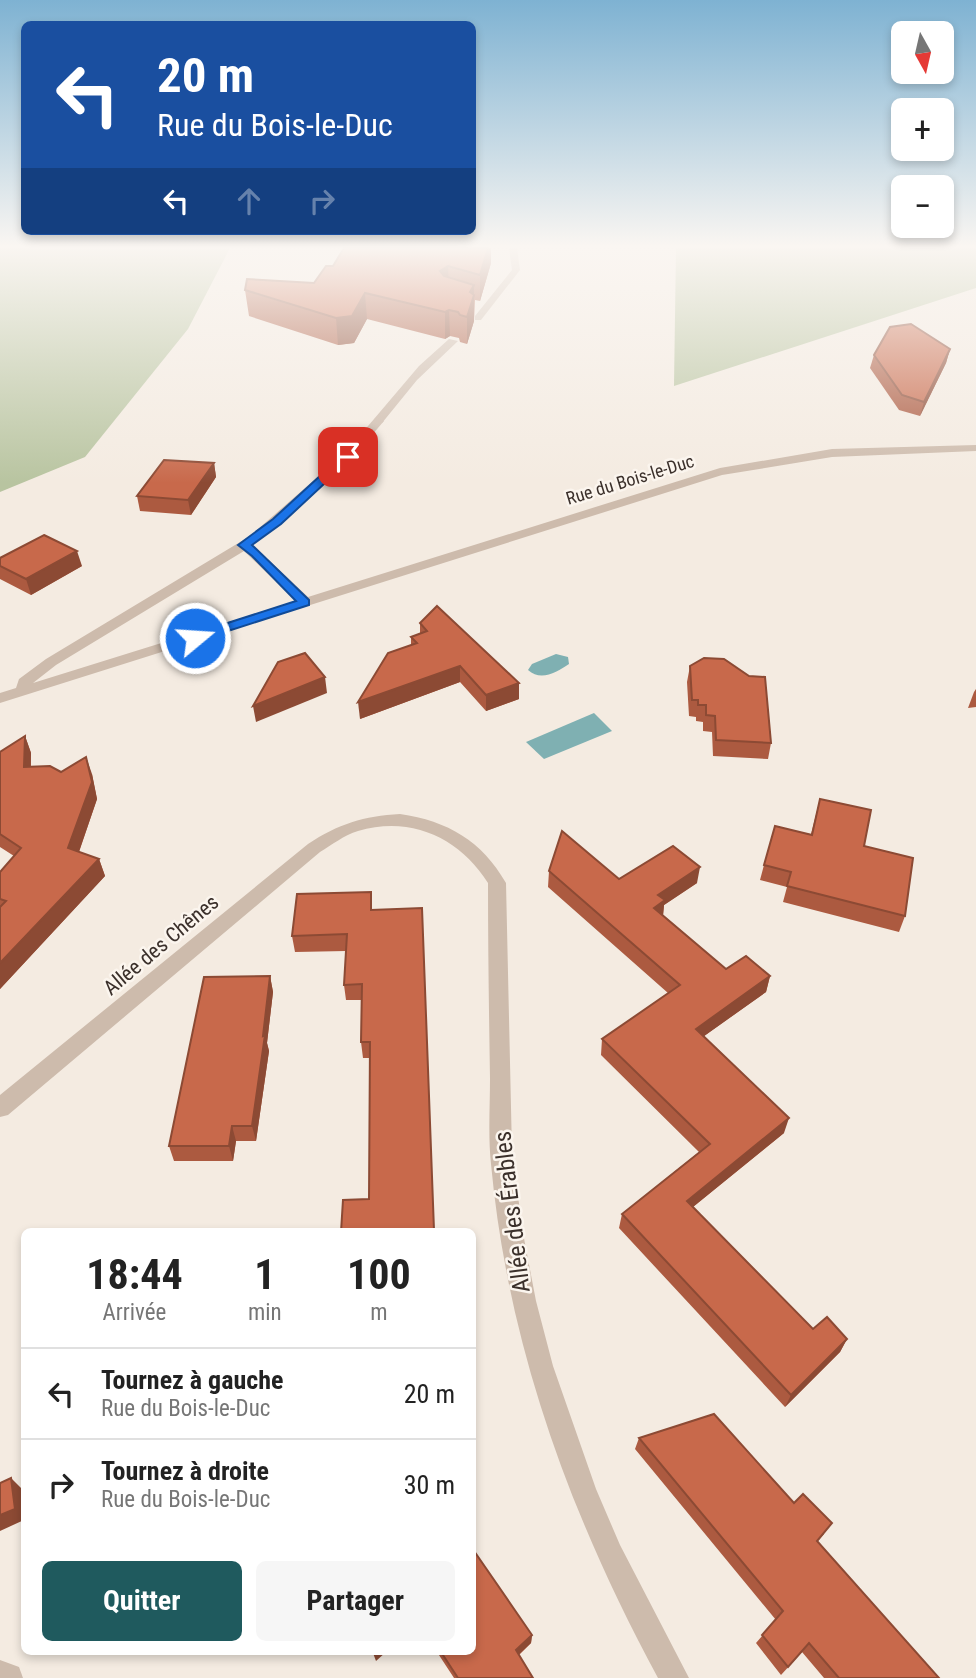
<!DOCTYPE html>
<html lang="fr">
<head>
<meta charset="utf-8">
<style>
  body { margin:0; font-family:"Roboto Condensed",sans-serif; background:#f6f6f6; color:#222; height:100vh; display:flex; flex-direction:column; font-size:26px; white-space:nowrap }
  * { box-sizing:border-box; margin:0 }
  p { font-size:23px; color:#767676 }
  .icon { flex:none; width:38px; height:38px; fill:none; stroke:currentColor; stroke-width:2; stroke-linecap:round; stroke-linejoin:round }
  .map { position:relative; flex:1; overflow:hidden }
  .sheet { position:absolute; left:21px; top:1228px; width:455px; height:427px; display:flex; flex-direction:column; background:#fff; border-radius:10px; box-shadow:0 4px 10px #0003 }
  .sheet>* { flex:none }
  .guide { position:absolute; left:21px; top:21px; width:455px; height:214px; border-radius:10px; box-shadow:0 4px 10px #0003; background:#1a4fa0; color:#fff; overflow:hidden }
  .needle { width:46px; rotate:172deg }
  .buttons { position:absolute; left:891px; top:21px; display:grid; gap:14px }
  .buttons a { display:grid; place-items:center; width:63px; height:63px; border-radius:10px; background:#fff; box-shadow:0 4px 10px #0003; font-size:35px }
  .pin { position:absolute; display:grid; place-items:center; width:60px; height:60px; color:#fff; margin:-30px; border-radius:14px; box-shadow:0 4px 10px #0006 }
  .me { position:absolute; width:77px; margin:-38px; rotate:72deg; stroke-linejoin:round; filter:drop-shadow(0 0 5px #0008) }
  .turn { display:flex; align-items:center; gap:24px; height:147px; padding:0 21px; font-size:32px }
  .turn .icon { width:91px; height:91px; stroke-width:2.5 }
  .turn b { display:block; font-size:49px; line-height:60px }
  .lanes { display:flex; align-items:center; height:66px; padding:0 21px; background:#0003; justify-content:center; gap:35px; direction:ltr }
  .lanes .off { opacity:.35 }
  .eta { display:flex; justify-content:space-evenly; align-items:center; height:119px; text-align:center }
  .eta b { font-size:42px; font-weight:700; line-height:49px }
  .button { display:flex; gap:14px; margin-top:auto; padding:14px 21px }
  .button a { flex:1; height:80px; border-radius:10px; background:#1f5a5e; color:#fff; font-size:28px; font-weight:700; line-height:80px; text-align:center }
  .button a+a { background:#f6f6f6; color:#222 }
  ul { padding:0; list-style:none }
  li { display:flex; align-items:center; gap:21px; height:91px; padding:0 21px; border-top:2px solid #e0e0e0 }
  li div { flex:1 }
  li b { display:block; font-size:26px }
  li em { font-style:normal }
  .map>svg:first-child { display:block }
  .green { fill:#b8c4a0 }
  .water { fill:#7fb0b2 }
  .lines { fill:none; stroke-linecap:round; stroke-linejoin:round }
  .service { fill:#cdbbac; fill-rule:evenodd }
  .minor { fill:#cdbbac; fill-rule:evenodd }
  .wall { fill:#ac5a40 }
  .shaded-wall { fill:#8c4a34 }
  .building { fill:#c8694b; stroke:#8c4a34; stroke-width:2 }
  .route { fill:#1a73e8; stroke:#114b97; stroke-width:2 }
  .labels { text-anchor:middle; stroke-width:5; stroke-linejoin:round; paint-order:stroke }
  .far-street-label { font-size:18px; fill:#3b302b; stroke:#fbf5ee }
  .street-label { font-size:21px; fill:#3b302b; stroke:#fbf5ee }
  .near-street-label { font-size:24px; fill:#3b302b; stroke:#fbf5ee }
</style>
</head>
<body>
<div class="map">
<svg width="976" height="1678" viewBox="0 0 976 1678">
  <rect width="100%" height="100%" fill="#f4ebe1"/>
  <g class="green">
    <path d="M0 248H230L188 329 85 457 0 492Z"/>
    <path d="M676 248H976V288L674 386Z"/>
  </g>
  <g class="water">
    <path d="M556 654 568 657 569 664C557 672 541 682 528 670L532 664Z"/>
    <path d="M594 713 612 731 544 759 526 742Z"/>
  </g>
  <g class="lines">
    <g class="service">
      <path d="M509 248H517L520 270 481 320H475V316L512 270Z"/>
      <path d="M449 339 458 341 417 380 382 423H374V419L419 366Z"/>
    </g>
    <g class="minor">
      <path d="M378 418 384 421 352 458 253 545 308 597 720 468 832 449 976 445V451L832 457 722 475 0 703V693L16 688 19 679 46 659 250 536 344 454 374 419ZM244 551 296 601 33 683 56 665Z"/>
      <path d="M400 814C448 821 482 841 506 883L512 1152 523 1233 536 1301 553 1366 596 1489 620 1545 689 1678H658C571 1517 508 1347 491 1164 488 1136 490 1107 490 1079 489 1014 488 949 488 883 460 838 411 815 358 831 344 835 332 845 320 852L8 1115 0 1117V1095L308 844C338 824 364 816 400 814Z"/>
      <path d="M0 1660 19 1667 23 1678H0Z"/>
    </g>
  </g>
  <g class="wall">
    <path d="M491 263 480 301 475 300 474 321 467 344 460 342 459 338 450 336 445 339 367 319 354 343 338 345 249 316 245 290 314 283 333 266Z"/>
    <path d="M950 349 946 363 920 416 899 410 870 368 874 355Z"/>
    <path d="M214 463 216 477 191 515 140 511 137 496Z"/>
    <path d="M0 558 82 566 31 595 0 579Z"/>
    <path d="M420 623 519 699 486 711 460 682 360 719 411 645V637L420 634Z"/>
    <path d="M690 666 771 743 768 759 713 756 712 732 703 731V722L696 721V717L689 716 687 682Z"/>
    <path d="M976 689V707L968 708 974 692Z"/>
    <path d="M25 736 31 753V767L61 772 92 774 97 799 79 852 99 859 105 876 0 989V872L14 856 0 847V752Z"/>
    <path d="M820 799 864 846 905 916 899 932 783 902 787 887 760 880 764 865 811 834Z"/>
    <path d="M549 871 619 879 697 883 664 905 663 915 726 969 770 976 766 992 704 1036 784 1133 693 1207 813 1329 847 1339 840 1352 785 1407 619 1228 622 1214 699 1152 601 1055 602 1039 668 993 548 887Z"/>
    <path d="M373 910 434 1232H341L369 1199 370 1058H363L361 1042 362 1000H346L344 985 346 951 295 952 292 936Z"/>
    <path d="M270 976 273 992 267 1043 269 1051 256 1141H236L233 1161H174L169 1146Z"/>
    <path d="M639 1438 794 1503 824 1534 817 1542 939 1678H824L802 1652 781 1675 756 1643 776 1620 635 1449Z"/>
    <path d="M532 1635 531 1643 519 1655 533 1678H454L437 1652H472Z"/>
  </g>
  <g class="shaded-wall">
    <path d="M488 248H491V263L480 301V275Z"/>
    <path d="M448 266 449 291 440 271Z"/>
    <path d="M474 285V321L467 344V317L470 292Z"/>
    <path d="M365 293 367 319 354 343 338 345 336 318Z"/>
    <path d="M449 310 450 336 445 339V312Z"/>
    <path d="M950 349 946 363 920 416 924 402Z"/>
    <path d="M214 463 216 477 191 515 188 500Z"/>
    <path d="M77 551 82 566 31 595 26 579Z"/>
    <path d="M460 666V682L360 719 358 702Z"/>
    <path d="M325 677 327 693 256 722 253 706Z"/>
    <path d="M519 683V699L486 711V695Z"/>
    <path d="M25 736 31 753 30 785 24 767Z"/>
    <path d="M86 757 92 774 97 799 74 866 68 848Z"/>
    <path d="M99 859 105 876 0 989V963Z"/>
    <path d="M700 867 697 883 664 905 663 916 654 908 658 895Z"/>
    <path d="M270 976 273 992 267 1043 269 1051 256 1141 252 1126Z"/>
    <path d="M770 976 766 992 693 1044 696 1029Z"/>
    <path d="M789 1118 784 1133 683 1215 687 1201Z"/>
    <path d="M232 1126 236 1141 233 1161 229 1146Z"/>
    <path d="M847 1339 840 1352 785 1407 791 1395Z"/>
    <path d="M11 1478 22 1489 24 1520 0 1531V1515Z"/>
    <path d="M532 1635 531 1643 515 1658 516 1650Z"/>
    <path d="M374 1652H386L376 1661 373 1653Z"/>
  </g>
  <g class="building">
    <path d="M344 248H488L480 275 448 266 440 271 444 276 474 285 470 292 474 295 467 317 460 315 458 312 449 310 445 312 365 293 352 316 336 318 245 290 247 279 314 283 326 266H333Z"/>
    <path d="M911 324 950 349 924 402 902 395 874 355 890 327Z"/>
    <path d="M164 460 214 463 188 500 137 496Z"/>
    <path d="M44 535 77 551 26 579 0 566V558Z"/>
    <path d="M437 606 519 683 486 695 460 666 358 702 388 653 417 643 411 637 427 631 420 623Z"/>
    <path d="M305 653 325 677 253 706 278 662Z"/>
    <path d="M704 658 724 659 749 676 765 677 771 743 716 740 715 716 706 715V705H698V700H692L690 666Z"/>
    <path d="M25 736 24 767 50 766 61 772 86 757 92 782 68 848 99 859 0 963V907L6 901 0 899V872L21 848 0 834V752Z"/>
    <path d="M820 799 871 810 864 846 913 858 905 916 787 886 791 872 764 865 775 826 812 835Z"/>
    <path d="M562 831 619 879 673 846 700 867 658 895 665 900 654 908 726 969 746 956 770 976 696 1029 789 1118 687 1201 813 1329 827 1317 847 1339 791 1395 622 1214 710 1144 602 1039 680 985 549 871Z"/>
    <path d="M371 892V910L422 908 434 1230 406 1232H341L343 1200 369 1199 370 1042H361L362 984 344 985 347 934 292 936 297 894Z"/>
    <path d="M270 976 263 1036 265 1035 252 1126H232L229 1146H169L204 977Z"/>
    <path d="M714 1414 794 1503 803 1494 832 1523 817 1541 939 1678H839L809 1643 788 1667 762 1635 783 1611 639 1438Z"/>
    <path d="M11 1478 15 1509 0 1515V1483Z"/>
    <path d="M472 1548 532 1635 516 1650 533 1678H458L441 1652H472Z"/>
  </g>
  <linearGradient id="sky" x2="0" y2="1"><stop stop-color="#7eb2d2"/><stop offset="0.51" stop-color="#faf6f2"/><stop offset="1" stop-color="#faf6f2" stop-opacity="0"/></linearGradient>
  <rect width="976" height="483" fill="url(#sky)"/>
  <path class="route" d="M344 454 353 457 281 524 252 545 309 600V605L200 640H190V635L296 601 252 556 238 545 273 519Z"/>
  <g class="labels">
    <g class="far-street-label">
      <text transform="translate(630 480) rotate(-17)" y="6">Rue du Bois-le-Duc</text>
    </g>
    <g class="street-label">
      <text transform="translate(161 945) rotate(-40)" y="7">Allée des Chênes</text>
    </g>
    <g class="near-street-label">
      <text transform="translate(512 1212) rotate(-97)" y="8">Allée des Érables</text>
    </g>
  </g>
</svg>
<div class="buttons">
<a><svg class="needle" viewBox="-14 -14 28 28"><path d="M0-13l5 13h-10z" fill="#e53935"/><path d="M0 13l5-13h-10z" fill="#767676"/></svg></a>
<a>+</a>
<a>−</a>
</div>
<div class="pin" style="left:348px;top:457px;background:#d93025"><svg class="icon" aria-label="arrive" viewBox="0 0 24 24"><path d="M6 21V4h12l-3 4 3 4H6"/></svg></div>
<svg class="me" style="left:195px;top:638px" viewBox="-20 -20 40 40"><circle r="17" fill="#1a73e8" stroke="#fff" stroke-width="3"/><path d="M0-11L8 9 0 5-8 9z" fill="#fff"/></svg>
<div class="guide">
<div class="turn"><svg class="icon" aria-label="left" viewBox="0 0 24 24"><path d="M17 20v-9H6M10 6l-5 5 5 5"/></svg><div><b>20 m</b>Rue du Bois-le-Duc</div></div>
<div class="lanes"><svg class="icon" aria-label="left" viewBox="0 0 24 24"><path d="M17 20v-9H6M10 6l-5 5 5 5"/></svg><svg class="icon off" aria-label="ahead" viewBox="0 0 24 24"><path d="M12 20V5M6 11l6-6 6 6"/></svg><svg class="icon off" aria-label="right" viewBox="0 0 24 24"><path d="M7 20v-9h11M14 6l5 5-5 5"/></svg></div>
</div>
<section class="sheet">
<div class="eta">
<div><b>18:44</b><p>Arrivée</p></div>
<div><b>1</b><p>min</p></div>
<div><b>100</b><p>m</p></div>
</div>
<ul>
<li><svg class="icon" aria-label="left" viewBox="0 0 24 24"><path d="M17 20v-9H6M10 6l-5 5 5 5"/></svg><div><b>Tournez à gauche</b><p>Rue du Bois-le-Duc</p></div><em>20 m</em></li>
<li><svg class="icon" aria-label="right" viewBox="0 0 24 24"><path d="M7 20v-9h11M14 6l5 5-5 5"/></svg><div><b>Tournez à droite</b><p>Rue du Bois-le-Duc</p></div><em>30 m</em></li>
</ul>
<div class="button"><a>Quitter</a><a>Partager</a></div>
</section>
</div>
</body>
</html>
